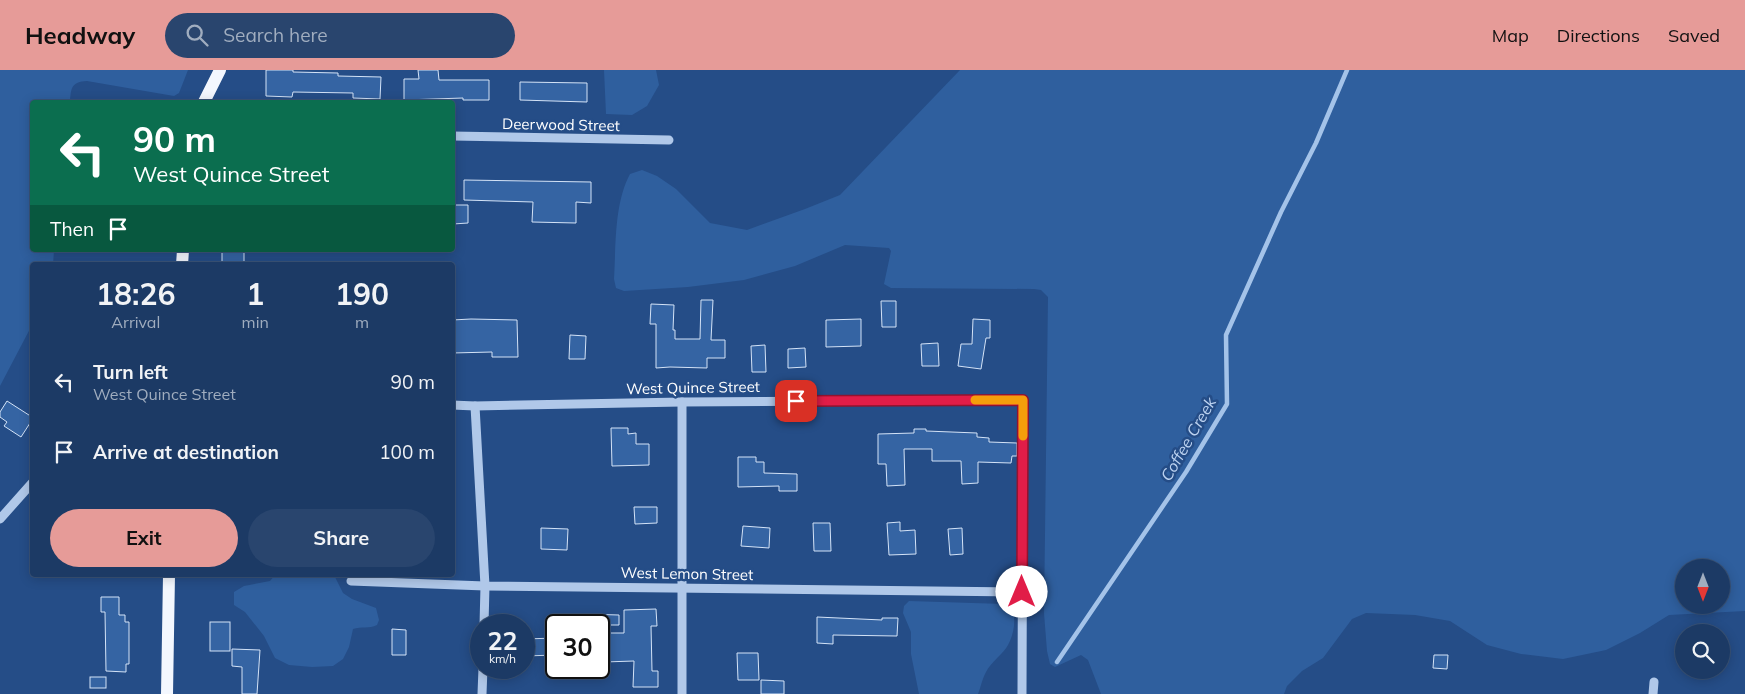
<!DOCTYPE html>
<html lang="en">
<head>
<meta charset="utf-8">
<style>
  body { margin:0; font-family:Mulish,sans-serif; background:#29456e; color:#f1f3f6; height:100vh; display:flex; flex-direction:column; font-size:19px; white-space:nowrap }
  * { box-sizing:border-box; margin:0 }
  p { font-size:16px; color:#a0adbf }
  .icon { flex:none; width:28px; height:28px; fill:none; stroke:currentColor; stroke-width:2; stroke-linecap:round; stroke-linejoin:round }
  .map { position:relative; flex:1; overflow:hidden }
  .panel { position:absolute; left:30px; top:192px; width:425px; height:315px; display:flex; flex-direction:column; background:#1c3a65; border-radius:5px; box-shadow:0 2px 12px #0003,0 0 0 1px #3a5479 }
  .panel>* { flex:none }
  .top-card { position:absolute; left:30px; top:30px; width:425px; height:152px; border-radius:5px; box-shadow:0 2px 12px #0003,0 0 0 1px #3a5479; background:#0b6e4f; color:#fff; overflow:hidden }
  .needle { width:32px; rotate:180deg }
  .tools { position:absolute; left:1675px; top:489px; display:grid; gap:10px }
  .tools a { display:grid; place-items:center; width:55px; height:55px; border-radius:50%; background:#1c3a65; box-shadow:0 2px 12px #0003,0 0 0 1px #3a5479; font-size:25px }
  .speed { position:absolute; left:470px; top:544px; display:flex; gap:10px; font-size:25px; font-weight:700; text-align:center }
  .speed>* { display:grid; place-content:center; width:65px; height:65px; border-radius:50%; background:#1c3a65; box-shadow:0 2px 12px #0003,0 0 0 1px #3a5479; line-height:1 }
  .speed small { font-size:12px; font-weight:400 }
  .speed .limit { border:2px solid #111; border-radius:8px; background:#fff; color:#111 }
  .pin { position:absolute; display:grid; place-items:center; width:42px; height:42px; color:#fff; margin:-21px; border-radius:10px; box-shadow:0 2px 8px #0006 }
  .me { position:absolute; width:55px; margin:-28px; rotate:0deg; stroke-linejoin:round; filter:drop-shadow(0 0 4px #0008) }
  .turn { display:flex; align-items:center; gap:18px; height:105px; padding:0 20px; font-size:22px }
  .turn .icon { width:65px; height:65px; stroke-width:2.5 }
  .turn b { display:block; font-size:35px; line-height:42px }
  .then { display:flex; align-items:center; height:48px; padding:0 20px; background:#0003; gap:10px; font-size:19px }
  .eta { display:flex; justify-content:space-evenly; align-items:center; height:85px; text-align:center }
  .eta b { font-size:30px; font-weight:700; line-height:35px }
  .primary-button { display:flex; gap:10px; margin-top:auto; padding:10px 20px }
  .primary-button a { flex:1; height:58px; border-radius:30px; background:#e69b98; color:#111; font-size:20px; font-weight:700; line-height:58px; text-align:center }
  .primary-button a+a { background:#29456e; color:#f1f3f6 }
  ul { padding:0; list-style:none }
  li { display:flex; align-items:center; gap:15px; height:70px; padding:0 20px }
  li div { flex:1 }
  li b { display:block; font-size:19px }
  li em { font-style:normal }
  header { display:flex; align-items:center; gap:30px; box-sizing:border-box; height:70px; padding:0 25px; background:#e69b98; color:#111 }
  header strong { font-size:24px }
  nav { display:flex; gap:28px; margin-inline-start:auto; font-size:18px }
  .search { width:350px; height:45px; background:#29456e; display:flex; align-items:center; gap:12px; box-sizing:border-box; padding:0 18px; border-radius:28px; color:#a0adbf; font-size:19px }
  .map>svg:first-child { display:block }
  .green { fill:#2f5f9e; fill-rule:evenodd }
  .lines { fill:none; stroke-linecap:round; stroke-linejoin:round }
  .stream { stroke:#a4c3e9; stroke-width:4.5 }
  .building { fill:#3564a3; stroke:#d4e3f7 }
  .minor { stroke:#b0c8e9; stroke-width:9 }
  .major { stroke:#f3f7fe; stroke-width:12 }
  .route-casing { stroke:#92132f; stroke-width:12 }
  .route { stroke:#e11d48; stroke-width:9 }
  .slow { stroke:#f59e0b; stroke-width:9 }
  .labels { text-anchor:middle; stroke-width:5; stroke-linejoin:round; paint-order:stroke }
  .street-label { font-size:15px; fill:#fff; stroke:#254d87 }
  .water-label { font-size:16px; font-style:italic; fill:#bcd2f0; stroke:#254d87 }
</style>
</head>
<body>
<header>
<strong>Headway</strong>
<div class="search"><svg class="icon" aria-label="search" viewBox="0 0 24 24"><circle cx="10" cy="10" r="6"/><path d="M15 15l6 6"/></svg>Search here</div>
<nav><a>Map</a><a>Directions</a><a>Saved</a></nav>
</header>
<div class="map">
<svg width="1745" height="624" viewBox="0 0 1745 624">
  <rect width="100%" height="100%" fill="#254d87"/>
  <g class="green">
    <path d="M0 0H188L179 23 174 26 87 11C71 12 71 18 70 32H32V180H54L53 195H32V255L0 316Z"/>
    <path d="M604 0H656L659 15 647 36 632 45 606 44Z"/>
    <path d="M960 0H1745V541L1669 545 1640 563 1606 580 1563 589 1521 584 1487 575 1450 551 1415 545 1366 543 1352 549 1323 588 1302 601 1287 616 1284 624H1101L1088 590 1081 585 1055 597 1050 594 1047 581 1044 543 1048 227 1041 220 1034 219 891 218 884 214 891 181 889 178 845 175 795 196 744 210 688 217 624 221 616 218 614 209C616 176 614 134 630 104L642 100 657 106 676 119 710 153 747 160 805 139 840 125ZM1684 498H1721V535H1684Z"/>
    <path d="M275 505H334L343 523 352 529 376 538 379 550 377 555C369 559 361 556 353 559L349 577 343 589 333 596 312 597 289 595 275 588 264 566 245 542 234 535V522L244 516 270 511Z"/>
    <path d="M909 531 1004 534 1011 537C1017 548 1014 564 1008 575 1004 583 991 592 986 602 982 609 981 617 978 624H919L911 584V562L903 543 904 536Z"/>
  </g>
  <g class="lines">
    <path class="stream" d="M1057 592 1186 402 1227 334 1226 265 1281 142 1316 73 1347 0"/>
  </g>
  <g class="building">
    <path d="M266 0H293V2L338 3V6L381 7 380 29 353 28V23L293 22 292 27 266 26Z"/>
    <path d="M418 0H438L439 10H489V30H463V28L404 30V9H419Z"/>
    <path d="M520 12 587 13V32L520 30Z"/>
    <path d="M464 110 591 112V133L576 132V153L532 152 533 132 464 130Z"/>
    <path d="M453 135H468V153L453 154Z"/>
    <path d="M222 180H244V194L222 193Z"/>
    <path d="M701 230H713L711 270H725V288H707V298L670 297 656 298V254H650L651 234 674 235 673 260H675V269H700Z"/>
    <path d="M881 231H896V257H882Z"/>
    <path d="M471 249 517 250 518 287H492V282L452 283V250Z"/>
    <path d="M861 249V276L826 277V250Z"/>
    <path d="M973 249 990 250V268H986L981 299 958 296 961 274H972Z"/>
    <path d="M570 265 586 266 585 289H569Z"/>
    <path d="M938 273 939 296H922L921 274Z"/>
    <path d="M765 275 766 302H752L751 276Z"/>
    <path d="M805 278 806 297 788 298V279Z"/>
    <path d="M7 331 32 347V350L21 367 4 356 7 352 0 347V342Z"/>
    <path d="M611 358H628V364L636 363V374H649V395L612 396Z"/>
    <path d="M914 359H926V361L977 363V367L989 368V372L1017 373V386H1012L1011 393 978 392V413L962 414 961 391H932V379H904L905 415 887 416 886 394H878V364L914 363Z"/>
    <path d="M738 387H756V392H764V403L797 404V421H779V416L738 417Z"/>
    <path d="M634 437H657V453L635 454Z"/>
    <path d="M900 452V461L915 460 916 484 889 485 887 453Z"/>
    <path d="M813 453H830L831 481H814Z"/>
    <path d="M743 456 770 458 769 478 741 476Z"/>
    <path d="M541 458 568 459 567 480 541 479Z"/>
    <path d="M962 458 963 484 950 485 948 459Z"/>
    <path d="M101 527H119V545H125V552H129V594H126V602L106 601 105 542H101Z"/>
    <path d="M656 539 657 556H651L652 601H658V617H633L634 591 604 592V563H624V540Z"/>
    <path d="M583 544 619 545V555H582Z"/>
    <path d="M817 547 882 550V548H898L897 566 833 565V574L817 573Z"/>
    <rect x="210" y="552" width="20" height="29"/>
    <path d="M392 559 406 560V585H392Z"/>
    <path d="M556 568V585L524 586V569Z"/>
    <path d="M232 579 260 580 257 624H242V597L232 596Z"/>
    <path d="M737 583H758L759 610H738Z"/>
    <path d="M1434 585H1448L1447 599 1433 598Z"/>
    <rect x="90" y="607" width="16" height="11"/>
    <path d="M761 610 784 611V624H761Z"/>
  </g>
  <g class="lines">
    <g class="minor">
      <path d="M452 66 669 70"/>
      <path d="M452 335 475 336 682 332 1023 330 1022 624"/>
      <path d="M475 336 485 516 484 555"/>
      <path d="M0 449 32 413"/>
      <path d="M351 511 485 516 1023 522"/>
      <path d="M482 624 483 598"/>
      <path d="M682 624V332"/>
      <path d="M1653 624 1654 612"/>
    </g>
    <g class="major">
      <path d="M204 32 220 0"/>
      <path d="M182 195 183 180"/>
      <path d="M167 624 169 505"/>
    </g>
  </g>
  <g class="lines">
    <g class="route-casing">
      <path id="route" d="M796 331 1023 330 1022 522"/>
    </g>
    <use href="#route" class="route"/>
    <path class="slow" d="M975 330H1023V366"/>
  </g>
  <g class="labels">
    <g class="street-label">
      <text transform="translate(561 55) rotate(1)" y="5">Deerwood Street</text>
      <text transform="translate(693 318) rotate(-1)" y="5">West Quince Street</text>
      <text transform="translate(687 504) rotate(1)" y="5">West Lemon Street</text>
    </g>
    <g class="water-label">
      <text transform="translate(1188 369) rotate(-60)" y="6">Coffee Creek</text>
    </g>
  </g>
</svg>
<div class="tools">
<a><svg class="needle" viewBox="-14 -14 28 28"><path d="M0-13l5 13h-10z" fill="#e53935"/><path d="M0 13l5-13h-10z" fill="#a0adbf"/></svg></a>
<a><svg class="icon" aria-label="search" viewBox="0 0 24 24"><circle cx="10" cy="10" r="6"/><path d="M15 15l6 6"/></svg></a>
</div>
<div class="speed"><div>22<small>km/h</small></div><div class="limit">30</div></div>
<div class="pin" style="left:796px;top:331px;background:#d93025"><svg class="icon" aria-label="arrive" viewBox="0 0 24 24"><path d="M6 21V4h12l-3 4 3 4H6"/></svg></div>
<svg class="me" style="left:1022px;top:522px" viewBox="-20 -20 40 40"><circle r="19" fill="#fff"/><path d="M0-13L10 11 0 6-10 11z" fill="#e11d48"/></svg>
<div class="top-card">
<div class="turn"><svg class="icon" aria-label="left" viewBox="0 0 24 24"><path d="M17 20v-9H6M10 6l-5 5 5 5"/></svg><div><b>90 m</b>West Quince Street</div></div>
<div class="then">Then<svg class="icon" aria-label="arrive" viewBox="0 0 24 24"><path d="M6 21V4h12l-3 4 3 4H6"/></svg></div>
</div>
<section class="panel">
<div class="eta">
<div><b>18:26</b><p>Arrival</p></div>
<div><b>1</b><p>min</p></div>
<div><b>190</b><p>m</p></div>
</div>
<ul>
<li><svg class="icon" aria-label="left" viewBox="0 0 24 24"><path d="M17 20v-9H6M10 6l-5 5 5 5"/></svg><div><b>Turn left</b><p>West Quince Street</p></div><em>90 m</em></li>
<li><svg class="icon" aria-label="arrive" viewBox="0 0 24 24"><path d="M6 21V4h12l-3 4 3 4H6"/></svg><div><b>Arrive at destination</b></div><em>100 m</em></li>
</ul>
<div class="primary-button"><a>Exit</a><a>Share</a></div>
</section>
</div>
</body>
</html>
